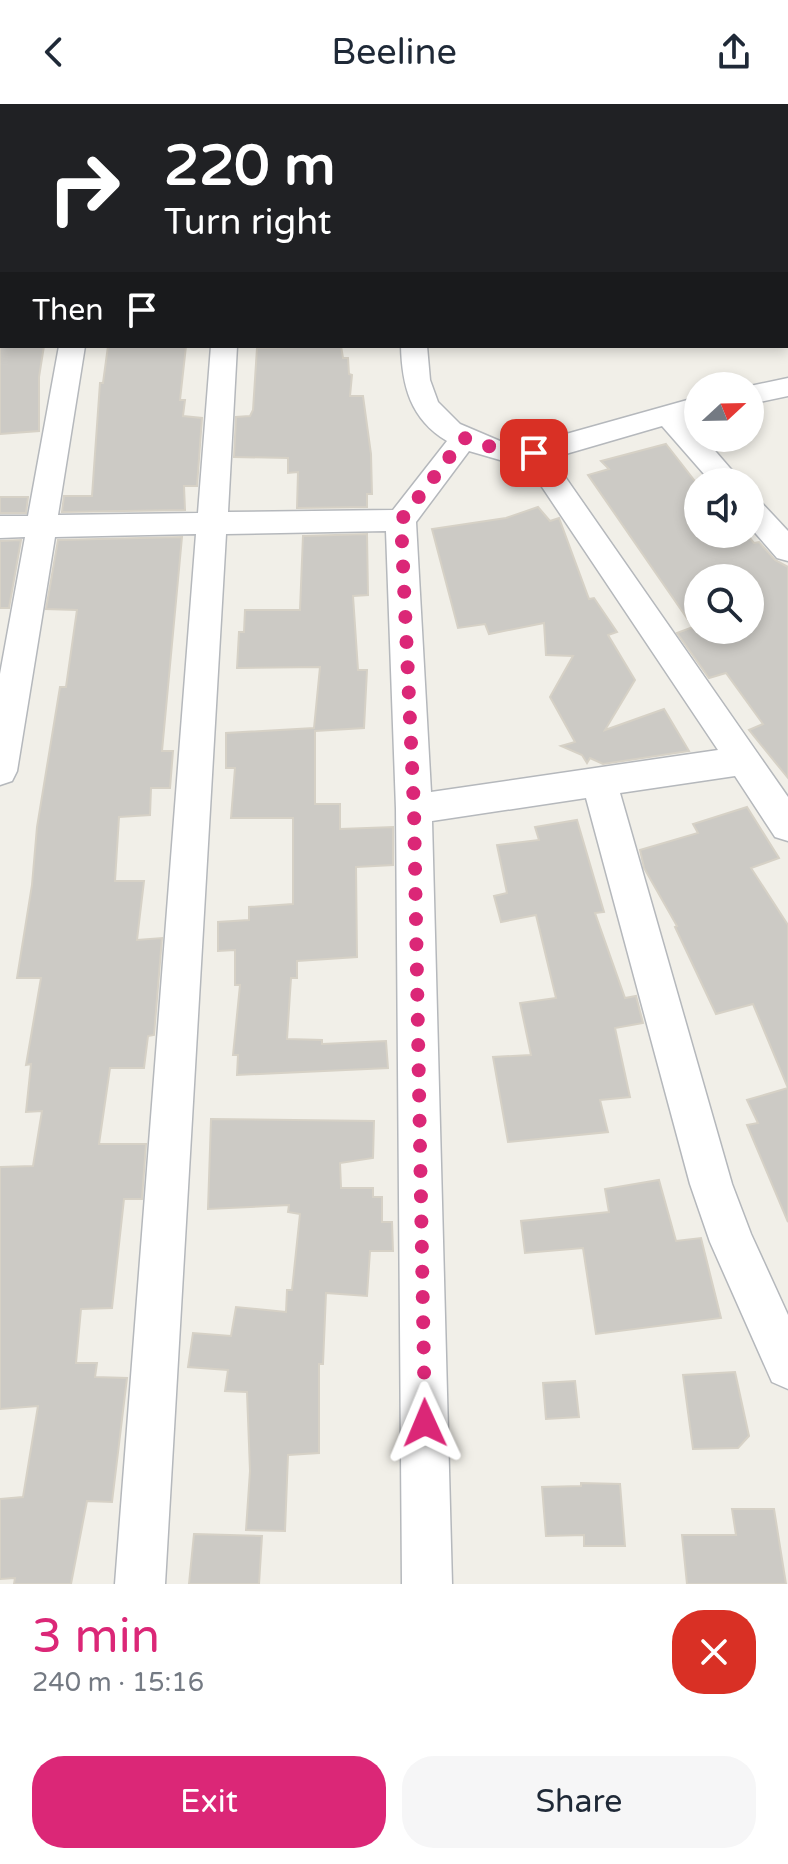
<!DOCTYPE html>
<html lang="en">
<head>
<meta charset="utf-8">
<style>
  body { margin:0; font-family:"Varela Round",sans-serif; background:#f6f6f7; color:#1f2937; height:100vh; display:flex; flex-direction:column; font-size:30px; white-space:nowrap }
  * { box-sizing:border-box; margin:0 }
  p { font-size:26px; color:#747a83 }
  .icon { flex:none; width:44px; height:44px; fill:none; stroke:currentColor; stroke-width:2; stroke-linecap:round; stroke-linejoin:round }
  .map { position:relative; height:1480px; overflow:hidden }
  .sheet { display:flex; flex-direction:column; background:#fff; flex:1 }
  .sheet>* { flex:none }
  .top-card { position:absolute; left:0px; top:0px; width:788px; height:244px; box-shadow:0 4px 12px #0003; background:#202124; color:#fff; overflow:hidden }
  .needle { width:52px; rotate:68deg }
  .buttons { position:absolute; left:684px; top:268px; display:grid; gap:16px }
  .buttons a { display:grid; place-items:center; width:80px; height:80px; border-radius:50%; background:#fff; box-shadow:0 4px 12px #0003; font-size:40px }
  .pin { position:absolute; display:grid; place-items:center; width:68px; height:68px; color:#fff; margin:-34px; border-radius:16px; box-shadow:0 4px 12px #0006 }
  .me { position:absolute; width:88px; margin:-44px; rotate:359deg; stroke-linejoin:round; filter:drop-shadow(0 0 6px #0008) }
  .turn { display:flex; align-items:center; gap:28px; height:168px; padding:0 32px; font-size:36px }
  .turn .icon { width:104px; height:104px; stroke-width:2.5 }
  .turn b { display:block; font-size:56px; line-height:68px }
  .then { display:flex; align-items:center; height:76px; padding:0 32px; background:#0003; gap:16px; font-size:30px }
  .round { display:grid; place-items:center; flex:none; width:84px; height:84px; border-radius:32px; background:#f6f6f7 }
  .overview { display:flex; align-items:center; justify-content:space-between; height:136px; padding:0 32px }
  h1 { font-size:48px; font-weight:600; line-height:60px; color:#db2777 }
  .cta { display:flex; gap:16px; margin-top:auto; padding:16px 32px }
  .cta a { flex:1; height:92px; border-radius:32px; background:#db2777; color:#fff; font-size:32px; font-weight:600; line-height:92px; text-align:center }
  .cta a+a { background:#f6f6f7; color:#1f2937 }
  header { display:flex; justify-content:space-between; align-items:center; height:104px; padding:0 32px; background:#fff; font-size:36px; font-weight:600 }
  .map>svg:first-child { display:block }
  .building { fill:#cccac5; stroke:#d6d1c6; stroke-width:2; fill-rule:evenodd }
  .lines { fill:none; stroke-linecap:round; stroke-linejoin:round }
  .minor-casing { stroke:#b5b8bc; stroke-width:3 }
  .minor { fill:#fff; fill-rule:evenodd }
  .route { stroke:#db2777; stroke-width:14; stroke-dasharray:0 25.2 }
</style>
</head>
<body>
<header><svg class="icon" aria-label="back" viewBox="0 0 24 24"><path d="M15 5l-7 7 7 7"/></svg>Beeline<svg class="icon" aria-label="share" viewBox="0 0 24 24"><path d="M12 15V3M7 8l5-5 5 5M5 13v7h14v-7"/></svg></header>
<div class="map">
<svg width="788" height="1480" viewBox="0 0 788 1480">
  <rect width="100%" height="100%" fill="#f1efe8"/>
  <g class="building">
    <path d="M0 242H44L39 273V327L0 330Z"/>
    <path d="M108 242H186L180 296H185L183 312 202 314 197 382H184L185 406 62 408 64 392H92L100 279H103Z"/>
    <path d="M341 242 343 254H348L349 270 352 271 350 292H363L371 350 372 390H367V403L297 404 298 368 288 369V354L234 353 236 313 250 312 253 306 257 244Z"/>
    <path d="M666 340 698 381V430H711L720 442 749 433 754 439 759 438 775 456 788 463V674L749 626 763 620 726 569 709 574 677 529 693 523 588 371 609 365 601 357ZM698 474H750V526H698Z"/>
    <path d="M0 393H28L26 409H0Z"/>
    <path d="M538 403 550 417 559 414 589 495 594 494 617 528 608 531 635 576 605 626 664 605 689 647 603 660 590 654 587 659 582 651 561 642 575 638 550 593 573 552 546 551 544 519 489 530 485 520 458 524 432 425 506 414Z"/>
    <path d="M367 430 368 491 353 492 358 566H367L364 624 315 627V700H340V725L393 723V761L356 763 357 853 297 857V874H291L287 935 322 936V940L386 937 388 964 237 971 238 951H233L240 881H235V846L218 847V818L249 816V803L293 800V714H231L235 664H226V629L314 624 320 563 237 564 239 528H244L245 506H300L303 432Z"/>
    <path d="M182 433 162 647H173L170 684H151L150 711 119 713 115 777H144L137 836 162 834 154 931 148 932 144 964H110L99 1040H146L142 1095H124L112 1204 81 1205 76 1259H97L95 1273 127 1274 112 1398 87 1397 71 1480H14L15 1474 0 1475V1395L23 1393 38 1302 0 1305V1063L33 1062 42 1007 26 1008 31 960 26 961 41 874H17L32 781 37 723 60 583H66L77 506 46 505 58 436Z"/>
    <path d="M21 436 9 504H0V437Z"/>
    <path d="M747 703 779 754 751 764 788 821V1118L747 1021 758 1019 747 996 788 984 753 900 716 910 675 823 677 822 644 764 640 746 698 729 693 720Z"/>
    <path d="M577 716 604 808 595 809 625 894 636 892 643 919 615 924 630 993 600 996 608 1028 508 1038 493 953 531 951 520 899 556 894 536 811 501 818 494 792 507 789 497 741 539 736 535 723Z"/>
    <path d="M211 1015 374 1017 373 1054 340 1059 341 1084H373V1093H382V1118H392L393 1147H370L367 1192 326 1189 323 1260H319V1349L288 1351 285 1427 246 1426 250 1367 247 1288 225 1287 228 1266 188 1263 193 1229 231 1232 236 1203 286 1208 287 1186H292L300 1110 288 1108 289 1101 208 1105Z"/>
    <path d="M659 1076 676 1137 701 1134 721 1214 596 1230 583 1144 525 1149 521 1117 609 1108 605 1085Z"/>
    <path d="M735 1268 749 1332 738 1344 693 1345 683 1271Z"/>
    <path d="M575 1277 579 1313 546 1315 543 1279Z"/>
    <path d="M581 1379 620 1380 625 1442H584V1431L546 1432 542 1383 581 1382Z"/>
    <path d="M732 1405H774L786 1480H687L682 1431H736Z"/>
    <path d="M194 1430 262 1432 259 1480H189Z"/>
  </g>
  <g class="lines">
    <g class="minor-casing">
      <g id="minor">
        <path d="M108 0H130L107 2Z"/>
        <rect x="231" y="0" width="22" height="2"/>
        <rect x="381" y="0" width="22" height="2"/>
        <path d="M590 0H612L613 2H591Z"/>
        <rect x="0" y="137" width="2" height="14"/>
        <rect x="786" y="143" width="2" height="15"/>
        <path d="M59 242H85L58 411 198 409 211 242H237L228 408 393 406 447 337C410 315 402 281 401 242H427L430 276 438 298 460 320 500 337 534 339 698 293V311L687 315 698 327V334H704L742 378H711L662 322 552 354 788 693V737L775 733 735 672 620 689 732 1080 751 1130 788 1211V1285L772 1278 710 1138 690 1080 586 694 432 717 452 1480H402L396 705 386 427 226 430 165 1480H115L196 430 55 433 17 667 12 677 0 681V570L25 433 0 434V412H28ZM469 347 500 356 526 359 718 646 431 688 416 418Z"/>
        <path d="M788 274V292L750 300V282Z"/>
        <path d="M750 394 760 397 788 427V457L777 454 750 423Z"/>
      </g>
    </g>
    <use href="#minor" class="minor"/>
  </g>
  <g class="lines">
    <path class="route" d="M425 1319 414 705 401 416 464 334 513 350 534 349"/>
  </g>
</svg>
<div class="buttons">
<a><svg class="needle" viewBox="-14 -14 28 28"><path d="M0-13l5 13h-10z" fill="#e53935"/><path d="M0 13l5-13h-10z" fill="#747a83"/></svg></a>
<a><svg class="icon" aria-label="sound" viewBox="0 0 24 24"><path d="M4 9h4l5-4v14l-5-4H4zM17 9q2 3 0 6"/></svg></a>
<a><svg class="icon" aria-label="search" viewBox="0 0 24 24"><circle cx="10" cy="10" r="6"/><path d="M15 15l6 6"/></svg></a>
</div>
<div class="pin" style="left:534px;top:349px;background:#d93025"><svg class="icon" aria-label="arrive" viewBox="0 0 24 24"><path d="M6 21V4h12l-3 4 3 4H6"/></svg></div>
<svg class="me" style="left:425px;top:1319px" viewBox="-20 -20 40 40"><path d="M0-17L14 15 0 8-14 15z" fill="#db2777" stroke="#fff" stroke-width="4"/></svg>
<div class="top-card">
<div class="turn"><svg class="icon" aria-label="right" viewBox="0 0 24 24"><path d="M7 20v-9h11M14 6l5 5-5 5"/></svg><div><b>220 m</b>Turn right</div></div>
<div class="then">Then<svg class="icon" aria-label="arrive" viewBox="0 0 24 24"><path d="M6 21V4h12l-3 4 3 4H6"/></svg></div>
</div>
</div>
<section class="sheet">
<div class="overview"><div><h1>3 min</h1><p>240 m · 15:16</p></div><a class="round" style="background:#d93025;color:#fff"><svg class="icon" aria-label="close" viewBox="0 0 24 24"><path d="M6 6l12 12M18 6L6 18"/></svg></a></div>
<div class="cta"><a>Exit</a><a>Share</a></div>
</section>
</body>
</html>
